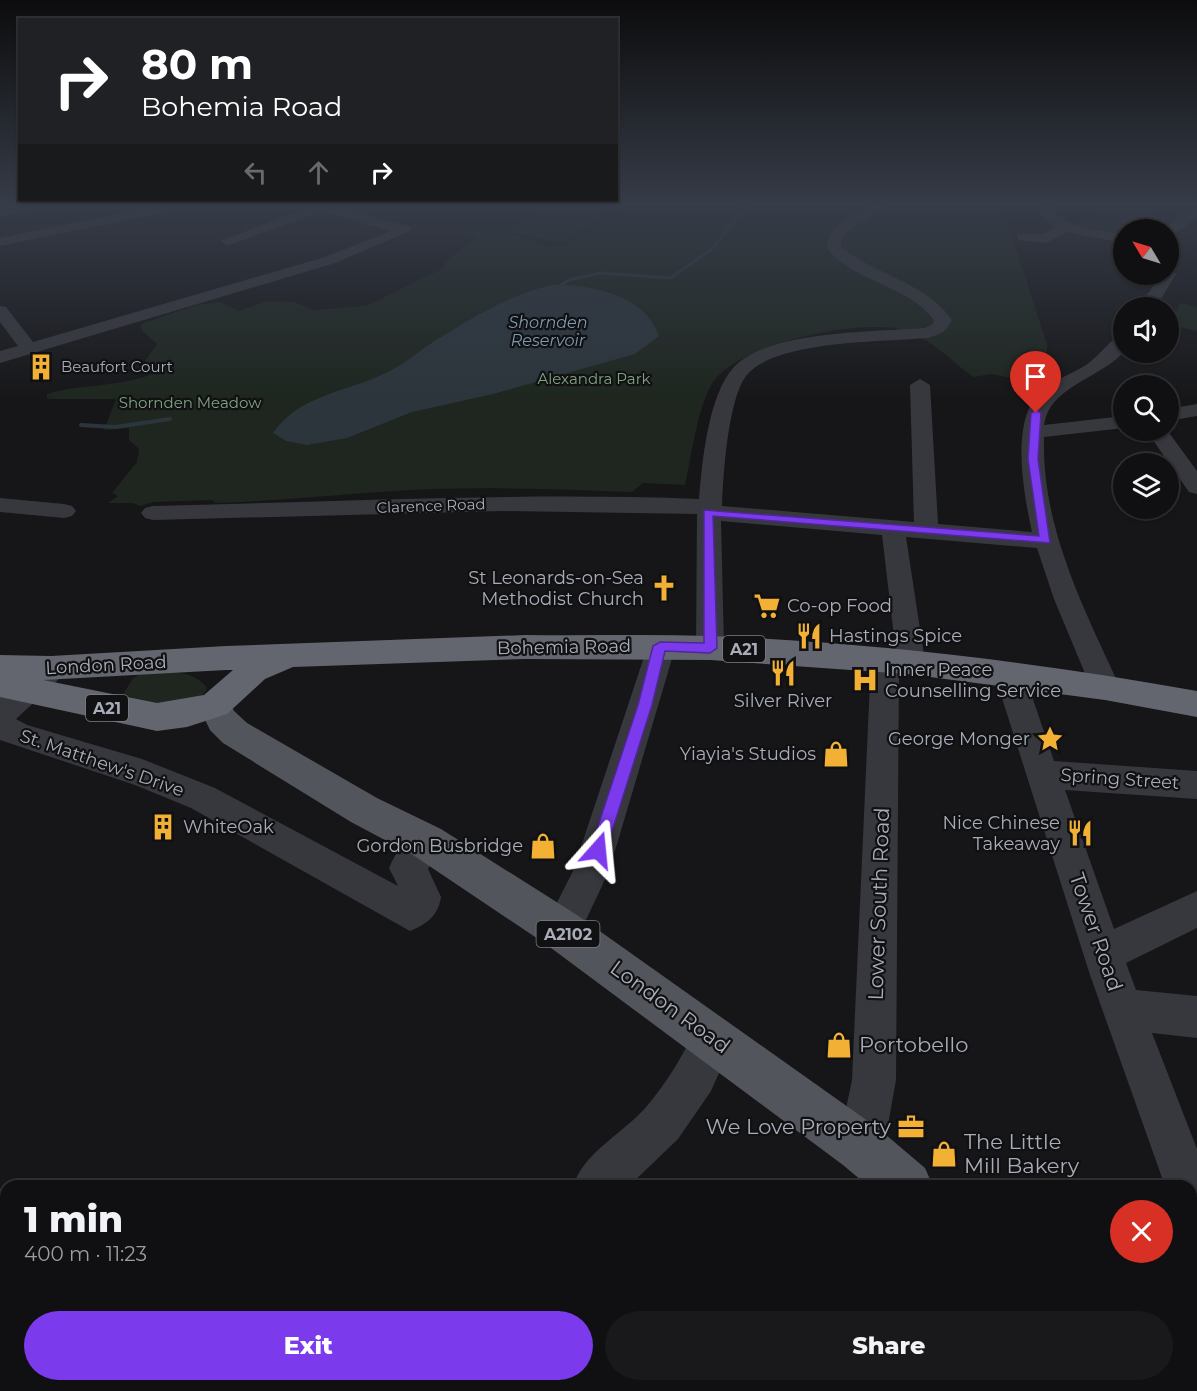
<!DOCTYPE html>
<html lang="en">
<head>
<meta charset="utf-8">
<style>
  body { margin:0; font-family:Montserrat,sans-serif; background:#19191b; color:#f1f3f6; height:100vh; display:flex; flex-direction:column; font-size:22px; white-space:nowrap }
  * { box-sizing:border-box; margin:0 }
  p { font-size:20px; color:#9c9d9f }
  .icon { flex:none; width:33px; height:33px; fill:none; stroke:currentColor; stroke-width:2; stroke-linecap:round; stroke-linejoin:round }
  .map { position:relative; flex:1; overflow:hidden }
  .panel { position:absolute; left:0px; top:1180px; width:1197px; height:212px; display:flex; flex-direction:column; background:#101012; border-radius:18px 18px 0 0; box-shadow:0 2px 4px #0004,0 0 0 2px #303032 }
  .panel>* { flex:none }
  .hud { position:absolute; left:18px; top:18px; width:600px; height:183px; border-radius:0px; box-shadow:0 2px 4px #0004,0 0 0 2px #303032; background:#202124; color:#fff; overflow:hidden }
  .needle { width:39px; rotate:308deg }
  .tools { position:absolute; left:1113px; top:219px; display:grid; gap:12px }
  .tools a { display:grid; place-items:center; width:66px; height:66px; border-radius:50%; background:#101012; box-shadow:0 2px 4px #0004,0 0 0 2px #303032; font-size:30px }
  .pin { position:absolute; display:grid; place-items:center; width:51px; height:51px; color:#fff; margin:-62px -26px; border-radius:50% 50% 50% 0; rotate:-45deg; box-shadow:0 0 6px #0007 }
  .pin .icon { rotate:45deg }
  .me { position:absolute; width:66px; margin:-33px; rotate:18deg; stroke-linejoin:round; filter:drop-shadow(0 0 4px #0008) }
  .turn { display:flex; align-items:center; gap:21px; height:126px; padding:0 24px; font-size:27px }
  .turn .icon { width:78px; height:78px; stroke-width:2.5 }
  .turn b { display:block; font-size:42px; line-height:51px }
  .lanes { display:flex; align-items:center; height:57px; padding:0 24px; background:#0003; justify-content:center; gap:30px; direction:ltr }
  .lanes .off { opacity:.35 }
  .round { display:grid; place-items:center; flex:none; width:63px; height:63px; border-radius:32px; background:#19191b }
  .head { display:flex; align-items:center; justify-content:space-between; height:102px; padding:0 24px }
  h1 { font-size:36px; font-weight:800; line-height:45px }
  .primary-button { display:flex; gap:12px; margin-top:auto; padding:12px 24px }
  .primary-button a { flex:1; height:69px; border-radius:36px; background:#7c3aed; color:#fff; font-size:24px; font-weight:800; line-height:69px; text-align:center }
  .primary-button a+a { background:#19191b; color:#f1f3f6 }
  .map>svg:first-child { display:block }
  .green { fill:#1e261f }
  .water { fill:#2c353c }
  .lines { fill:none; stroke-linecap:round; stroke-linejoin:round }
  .stream-far1 { stroke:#2c353c; stroke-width:3 }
  .stream { stroke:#2c353c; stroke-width:4 }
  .minor { fill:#37383d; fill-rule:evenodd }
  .major { fill:#53555c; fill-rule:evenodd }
  .highway { fill:#63666e; fill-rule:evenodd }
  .route { fill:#7c3aed; stroke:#51269a; stroke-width:1.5 }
  .labels { text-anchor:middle; stroke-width:4.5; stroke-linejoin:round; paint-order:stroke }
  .far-poi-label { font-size:15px; fill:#a8adb8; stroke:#111113; text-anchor:start }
  .far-park-label { font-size:15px; fill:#7fa381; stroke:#111113 }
  .far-street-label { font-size:15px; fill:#a8adb8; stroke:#111113 }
  .far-water-label { font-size:16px; font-style:italic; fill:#7f9bb3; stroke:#111113 }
  .shield { fill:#111113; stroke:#7b7e86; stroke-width:1.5 }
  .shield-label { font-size:16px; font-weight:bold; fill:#a8adb8 }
  .poi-label { font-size:18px; fill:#a8adb8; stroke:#111113; text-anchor:end }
  .street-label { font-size:18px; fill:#a8adb8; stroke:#111113 }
  .near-street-label { font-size:21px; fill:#a8adb8; stroke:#111113 }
  .near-poi-label { font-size:21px; fill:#a8adb8; stroke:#111113; text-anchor:start }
</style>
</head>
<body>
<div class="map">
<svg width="1197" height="1391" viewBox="0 0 1197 1391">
  <rect width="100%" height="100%" fill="#161618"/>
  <g class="green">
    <path d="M545 206H618L564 243 509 232Z"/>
    <path d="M629 206H1002L1047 344 1048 383 1044 385 992 374 973 377C952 361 929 338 905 330 861 318 733 343 710 387 696 416 692 454 685 485L643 483 632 492C552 489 473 486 394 491 334 495 276 501 216 503L212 500 154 502 140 506 133 503H108L118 496 112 493 137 462 139 449 129 440V428L104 430 116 399H47V394C82 383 120 388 155 373L145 361 157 344 142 331 141 324 197 305 220 302 239 311 267 301 295 302 313 310 366 306 442 269 449 258 477 238 459 232 463 229C480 229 498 230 514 235 531 240 551 252 569 243 588 234 608 216 629 206Z"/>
    <path d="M1100 206H1156L1184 212 1175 216 1161 212 1149 222 1133 218 1116 234 1074 226Z"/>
    <path d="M1180 303 1197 307V331L1170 325Z"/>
    <path d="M145 672C168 673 192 668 207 688 194 717 150 702 126 699L124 693 133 678Z"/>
  </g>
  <path class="water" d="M552 285C591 284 646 295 659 336L635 354 493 394 412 412 347 438 307 445 286 441 273 433C300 394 348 392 388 372 404 364 418 352 433 342 470 319 510 294 552 285Z"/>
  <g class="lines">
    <path class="stream-far1" d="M561 285 569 280 601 273 670 278 712 249 746 206"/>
    <path class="stream" d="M81 425 115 427 170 419"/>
    <g class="minor">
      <path d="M13 206H44L37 210 0 216V208Z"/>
      <path d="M156 206H182L175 210 0 246V238Z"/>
      <path d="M312 206H332L410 227 412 230 335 263 0 363V351L18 346 0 322V306L6 307 33 342 325 257 391 231 322 211 232 244 227 245 220 241Z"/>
      <path d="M872 206H889L852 228 841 238V247C875 275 921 281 949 316L952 320C947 332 939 335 927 338 884 342 774 340 746 376 728 400 723 475 722 506L914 522 910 385 920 379 930 385 938 524 1032 532C1024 495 1010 423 1039 393 1051 380 1071 375 1086 365 1097 358 1116 334 1124 332L1121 355C1096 379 1049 388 1044 425L1124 416V428L1044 437C1041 526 1084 609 1120 687L1116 695 1105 699 1094 695 1054 599 1037 548 906 537 925 662 921 670 911 673 899 667 896 1080 884 1147 877 1163 861 1170 845 1163 838 1147 852 1080 871 660 875 652 885 649 896 653 882 535 721 521 724 648 720 655 710 659 700 655 696 648 697 514 500 511 153 520 145 518 141 513 145 508 153 506C335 502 517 492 699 499 702 463 708 395 734 367 768 330 877 332 925 328L933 324 934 320C907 284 854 283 827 248 827 224 854 216 872 206Z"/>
      <path d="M1043 206H1055L1054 214 1077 226 1124 235V243L1066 232 1047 243 1018 240V234H1044L1055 227 1040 215Z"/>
      <path d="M1197 209V218L1173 235 1168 236V230H1163L1182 214Z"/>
      <path d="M1168 269 1176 274 1162 297 1152 308H1134L1150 291 1160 274H1168Z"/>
      <path d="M1197 404V416L1168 421V409Z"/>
      <path d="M1146 430H1167L1197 471V494L1189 492Z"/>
      <path d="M0 498 64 504 72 506 76 511 72 516 64 518 0 512Z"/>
      <path d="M660 635 670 639 674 646 671 662 609 871 575 943 562 949 549 943 543 930 573 871 650 639Z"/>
      <path d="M47 662 57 665 62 673 57 681 16 719 27 725 142 759 215 788 398 886 389 868C397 850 409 833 427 826L439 831 445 842 428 869 441 897C438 916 427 924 410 931L191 808 135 785 0 740V697L37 665Z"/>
      <path d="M1010 665 1020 668 1025 676 1054 761 1197 771V799L1065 790 1114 929 1197 891V928L1126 963 1136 990 1197 996V1038L1152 1033 1197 1149V1206L1191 1208V1186H1165L1090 975 995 676 1000 668Z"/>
      <path d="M713 1018 728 1024 734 1039 711 1091 678 1139 629 1186H573C584 1152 624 1133 647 1106 668 1081 684 1054 698 1024Z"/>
      <path d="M367 1386H424L422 1391H365Z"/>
      <path d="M686 1386H740L742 1391H688Z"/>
    </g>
    <g class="major">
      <path d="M215 692 227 696 234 711 247 723 377 798 441 829 577 915 879 1129 925 1168 933 1186H868L843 1165 547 945 413 855 351 822 223 743 210 730 198 705 203 696Z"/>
      <path d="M1109 1386H1173L1175 1391H1111Z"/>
    </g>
    <path class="highway" d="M525 635C587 636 649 634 711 636 874 643 1037 662 1197 691V717L1105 700 907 674 710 660 525 659 293 667 265 679 227 714 187 727 157 731 0 697V655L51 656 226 646ZM226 670H233L204 695 157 703 43 680Z"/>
  </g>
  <linearGradient id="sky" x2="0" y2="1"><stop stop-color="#0c0c0d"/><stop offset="0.51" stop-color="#363c48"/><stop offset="1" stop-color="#363c48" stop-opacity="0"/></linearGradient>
  <rect width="1197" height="401" fill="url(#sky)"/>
  <path class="route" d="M1036 410 1041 413 1038 459 1050 543 713 516 717 648 710 653 665 651 652 705 606 850 603 856 598 858 592 856 590 850 638 705 653 646 660 642 704 643V510L1039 536 1028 459 1031 413Z"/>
  <defs>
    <g id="building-bare" transform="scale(2.07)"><path d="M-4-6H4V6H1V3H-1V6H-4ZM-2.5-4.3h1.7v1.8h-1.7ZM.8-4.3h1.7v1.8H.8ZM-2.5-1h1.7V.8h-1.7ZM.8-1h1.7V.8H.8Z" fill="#f2b134" stroke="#111113" stroke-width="2.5" paint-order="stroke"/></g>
    <g id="church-bare" transform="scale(2.07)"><path d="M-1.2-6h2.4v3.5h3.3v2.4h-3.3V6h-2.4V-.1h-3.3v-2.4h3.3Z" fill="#f2b134" stroke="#111113" stroke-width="2.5" paint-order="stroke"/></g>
    <g id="supermarket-bare" transform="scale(2.07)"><path d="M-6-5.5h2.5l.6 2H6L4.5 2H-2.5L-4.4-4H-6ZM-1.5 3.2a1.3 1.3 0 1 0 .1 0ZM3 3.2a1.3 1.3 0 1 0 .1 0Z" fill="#f2b134" stroke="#111113" stroke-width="2.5" paint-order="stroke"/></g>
    <g id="restaurant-bare" transform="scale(2.07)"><path d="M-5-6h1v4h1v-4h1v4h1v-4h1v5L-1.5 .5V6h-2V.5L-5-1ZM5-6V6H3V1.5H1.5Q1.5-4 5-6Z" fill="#f2b134" stroke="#111113" stroke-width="2.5" paint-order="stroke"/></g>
    <g id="hospital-bare" transform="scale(2.07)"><path d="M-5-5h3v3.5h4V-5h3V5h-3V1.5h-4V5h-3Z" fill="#f2b134" stroke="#111113" stroke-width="2.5" paint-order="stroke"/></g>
    <g id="sight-bare" transform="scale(2.07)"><path d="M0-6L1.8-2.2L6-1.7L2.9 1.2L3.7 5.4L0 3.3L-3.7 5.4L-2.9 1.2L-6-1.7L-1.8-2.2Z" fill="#f2b134" stroke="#111113" stroke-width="2.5" paint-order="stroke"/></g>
    <g id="shop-bare" transform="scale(2.07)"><path d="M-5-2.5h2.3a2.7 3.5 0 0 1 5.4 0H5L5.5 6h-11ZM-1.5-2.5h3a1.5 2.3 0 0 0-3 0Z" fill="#f2b134" stroke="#111113" stroke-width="2.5" paint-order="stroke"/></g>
    <g id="office-bare" transform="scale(2.07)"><path d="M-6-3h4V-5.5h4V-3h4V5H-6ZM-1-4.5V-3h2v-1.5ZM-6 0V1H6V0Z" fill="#f2b134" stroke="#111113" stroke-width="2.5" paint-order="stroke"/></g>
  </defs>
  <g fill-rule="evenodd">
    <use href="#building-bare" x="41" y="367"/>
    <use href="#church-bare" x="664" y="588"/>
    <use href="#supermarket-bare" x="767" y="606"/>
    <use href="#restaurant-bare" x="809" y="636"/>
    <use href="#restaurant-bare" x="783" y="673"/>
    <use href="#hospital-bare" x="865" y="680"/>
    <use href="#sight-bare" x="1050" y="739"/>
    <use href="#shop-bare" x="836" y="754"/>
    <use href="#building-bare" x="163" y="827"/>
    <use href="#restaurant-bare" x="1080" y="833"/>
    <use href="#shop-bare" x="543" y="846"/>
    <use href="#shop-bare" x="839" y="1045"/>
    <use href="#office-bare" x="911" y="1127"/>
    <use href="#shop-bare" x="944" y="1154"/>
  </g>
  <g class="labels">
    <g class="far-poi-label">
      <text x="61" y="372">Beaufort Court</text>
    </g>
    <g class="far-park-label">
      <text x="594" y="384">Alexandra Park</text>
      <text x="190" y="408">Shornden Meadow</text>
    </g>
    <g class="far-street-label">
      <text transform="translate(431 506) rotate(-2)" y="5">Clarence Road</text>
    </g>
    <g class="far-water-label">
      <text x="548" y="328">Shornden<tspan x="548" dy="18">Reservoir</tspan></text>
    </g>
    <g class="shield">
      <rect x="723" y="636" width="42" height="26" rx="4.5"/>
      <rect x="86" y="695" width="42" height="26" rx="4.5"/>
      <rect x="536.5" y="921" width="63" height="26" rx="4.5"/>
    </g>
    <g class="shield-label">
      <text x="744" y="655">A21</text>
      <text x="107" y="714">A21</text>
      <text x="568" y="940">A2102</text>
    </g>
    <g class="poi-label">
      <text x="644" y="584">St Leonards-on-Sea<tspan x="644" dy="21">Methodist Church</tspan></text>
      <text x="787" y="612" text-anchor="start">Co-op Food</text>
      <text x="829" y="642" text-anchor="start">Hastings Spice</text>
      <text x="885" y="676" text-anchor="start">Inner Peace<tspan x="885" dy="21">Counselling Service</tspan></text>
      <text x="783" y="707" text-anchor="middle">Silver River</text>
      <text x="1030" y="745">George Monger</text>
      <text x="816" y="760">Yiayia's Studios</text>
      <text x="1060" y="829">Nice Chinese<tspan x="1060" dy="21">Takeaway</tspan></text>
      <text x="183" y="833" text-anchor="start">WhiteOak</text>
      <text x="523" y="852">Gordon Busbridge</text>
    </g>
    <g class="street-label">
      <text transform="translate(564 647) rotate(-1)" y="6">Bohemia Road</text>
      <text transform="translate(106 665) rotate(-3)" y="6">London Road</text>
      <text transform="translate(102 763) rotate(19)" y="6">St. Matthew's Drive</text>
      <text transform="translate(1120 779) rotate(4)" y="6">Spring Street</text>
    </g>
    <g class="near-street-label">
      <text transform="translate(879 904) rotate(-88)" y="7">Lower South Road</text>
      <text transform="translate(1096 932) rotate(71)" y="7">Tower Road</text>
      <text transform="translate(670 1007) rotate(36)" y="7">London Road</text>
    </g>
    <g class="near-poi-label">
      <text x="859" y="1052">Portobello</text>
      <text x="891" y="1134" text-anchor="end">We Love Property</text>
      <text x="964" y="1149">The Little<tspan x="964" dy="24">Mill Bakery</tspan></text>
    </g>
  </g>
</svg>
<div class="tools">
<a><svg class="needle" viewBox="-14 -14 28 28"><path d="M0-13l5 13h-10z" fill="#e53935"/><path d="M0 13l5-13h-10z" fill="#9c9d9f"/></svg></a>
<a><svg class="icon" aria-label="sound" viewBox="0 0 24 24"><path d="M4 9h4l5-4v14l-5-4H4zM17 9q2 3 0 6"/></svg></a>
<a><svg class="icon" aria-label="search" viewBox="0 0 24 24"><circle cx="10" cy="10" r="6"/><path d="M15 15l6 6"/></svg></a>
<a><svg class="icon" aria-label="layers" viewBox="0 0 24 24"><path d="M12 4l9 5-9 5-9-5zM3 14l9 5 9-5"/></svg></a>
</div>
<div class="pin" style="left:1036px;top:413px;background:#d93025"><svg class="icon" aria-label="arrive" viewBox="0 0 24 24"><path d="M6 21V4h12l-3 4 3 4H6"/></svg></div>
<svg class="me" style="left:598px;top:850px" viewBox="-20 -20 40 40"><path d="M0-17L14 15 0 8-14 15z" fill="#7c3aed" stroke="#fff" stroke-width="4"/></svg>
<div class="hud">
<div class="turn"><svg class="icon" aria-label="right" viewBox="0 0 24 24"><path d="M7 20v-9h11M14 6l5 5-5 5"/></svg><div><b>80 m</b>Bohemia Road</div></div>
<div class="lanes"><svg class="icon off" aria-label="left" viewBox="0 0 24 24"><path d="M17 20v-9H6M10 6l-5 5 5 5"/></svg><svg class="icon off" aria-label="ahead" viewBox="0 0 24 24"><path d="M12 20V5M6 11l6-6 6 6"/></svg><svg class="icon" aria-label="right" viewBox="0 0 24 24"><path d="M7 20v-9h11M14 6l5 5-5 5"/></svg></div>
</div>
<section class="panel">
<div class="head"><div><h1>1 min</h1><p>400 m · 11:23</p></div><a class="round" style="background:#d93025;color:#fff"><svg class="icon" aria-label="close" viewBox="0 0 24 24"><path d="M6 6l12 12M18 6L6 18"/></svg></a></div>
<div class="primary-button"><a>Exit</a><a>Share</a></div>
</section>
</div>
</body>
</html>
